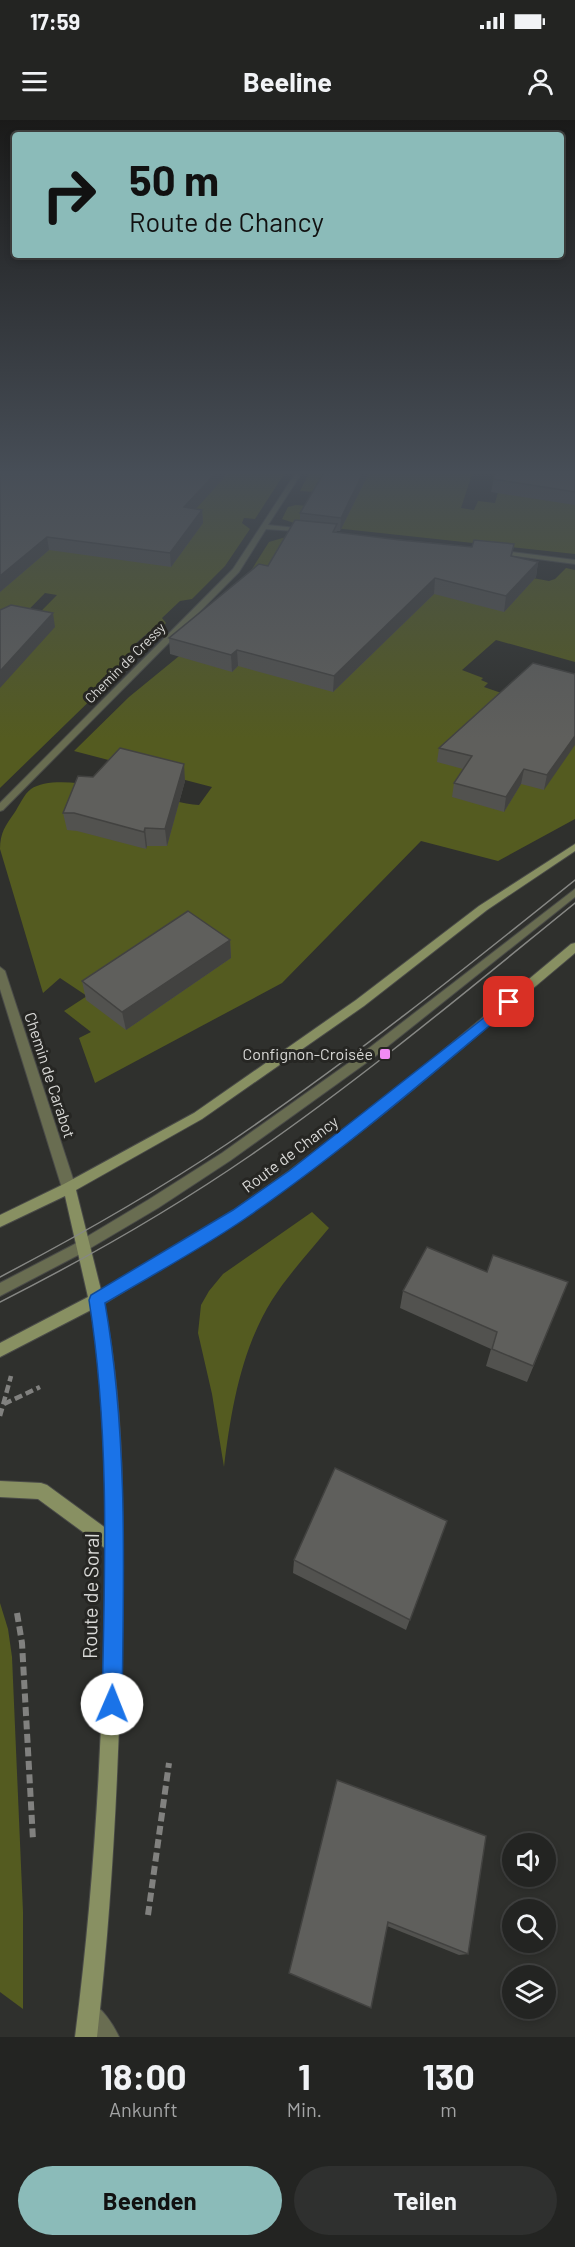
<!DOCTYPE html>
<html lang="de">
<head>
<meta charset="utf-8">
<style>
  body { margin:0; font-family:Barlow,sans-serif; background:#2f302f; color:#f1f3f6; height:100vh; display:flex; flex-direction:column; font-size:22px; white-space:nowrap }
  * { box-sizing:border-box; margin:0 }
  p { font-size:20px; color:#a3a4a5 }
  .icon { flex:none; width:33px; height:33px; fill:none; stroke:currentColor; stroke-width:2; stroke-linecap:round; stroke-linejoin:round }
  .map { position:relative; height:1917px; overflow:hidden }
  .details { display:flex; flex-direction:column; background:#232422; flex:1 }
  .details>* { flex:none }
  .banner { position:absolute; left:12px; top:12px; width:552px; height:126px; border-radius:6px; box-shadow:0 3px 9px #0003,0 0 0 2px #404140; background:#8bbbb9; color:#111; overflow:hidden }
  .fabs { position:absolute; left:502px; top:1713px; display:grid; gap:12px }
  .fabs a { display:grid; place-items:center; width:54px; height:54px; border-radius:50%; background:#232422; box-shadow:0 3px 9px #0003,0 0 0 2px #404140; font-size:30px }
  .pin { position:absolute; display:grid; place-items:center; width:51px; height:51px; color:#fff; margin:-26px; border-radius:12px; box-shadow:0 3px 9px #0006 }
  .me { position:absolute; width:66px; margin:-33px; rotate:1deg; stroke-linejoin:round; filter:drop-shadow(0 0 4px #0008) }
  .turn { display:flex; align-items:center; gap:21px; height:126px; padding:0 18px; font-size:27px }
  .turn .icon { width:78px; height:78px; stroke-width:2.5 }
  .turn b { display:block; font-size:42px; line-height:51px }
  .eta { display:flex; justify-content:space-evenly; align-items:center; height:102px; text-align:center }
  .eta b { font-size:36px; font-weight:700; line-height:42px }
  .action { display:flex; gap:12px; margin-top:auto; padding:12px 18px }
  .action a { flex:1; height:69px; border-radius:36px; background:#8bbbb9; color:#111; font-size:24px; font-weight:700; line-height:69px; text-align:center }
  .action a+a { background:#2f302f; color:#f1f3f6 }
  .status { display:flex; justify-content:space-between; align-items:center; height:42px; padding:0 30px; background:#232422; direction:ltr }
  .status svg { height:16px; fill:currentColor }
  header { display:flex; justify-content:space-between; align-items:center; height:78px; padding:0 18px; background:#232422; font-size:27px; font-weight:700 }
  .map>svg:first-child { display:block }
  .green { fill:#545b20 }
  .lines { fill:none; stroke-linecap:round; stroke-linejoin:round }
  .lane-casing { stroke:#4a4b48; stroke-width:2 }
  .street-casing { stroke:#4a4b48; stroke-width:2 }
  .secondary-casing { stroke:#4a4b48; stroke-width:2 }
  .path-far1 { stroke:#81817f; stroke-width:4.5; stroke-dasharray:8 4; stroke-linecap:butt }
  .path { stroke:#81817f; stroke-width:6; stroke-dasharray:9 4.5; stroke-linecap:butt }
  .lane { fill:#696d51; fill-rule:evenodd }
  .street { fill:#696d51; fill-rule:evenodd }
  .secondary { fill:#889062; fill-rule:evenodd }
  .tram { stroke:#868784; stroke-width:1.5 }
  .wall { fill:#52524f }
  .shaded-wall { fill:#424240 }
  .building { fill:#5f5f5c; stroke:#424240; stroke-width:1.5 }
  .route { fill:#1a73e8; stroke:#114b97; stroke-width:1.5 }
  .poi-dot { fill:#f18bf5; stroke:#262623; stroke-width:2 }
  .labels { text-anchor:middle; stroke-width:6; stroke-linejoin:round; paint-order:stroke }
  .far-street-label { font-size:14px; fill:#d9d9d7; stroke:#262623 }
  .poi-label { font-size:16px; fill:#d9d9d7; stroke:#262623; text-anchor:end }
  .street-label { font-size:16px; fill:#d9d9d7; stroke:#262623 }
  .near-street-label { font-size:20px; fill:#d9d9d7; stroke:#262623 }
</style>
</head>
<body>
<div class="status"><b>17:59</b><svg viewBox="0 0 49 12"><path d="M0 12V9h3v3zM5 12V6h3v6zM10 12V3h3v9zM15 12V0h3v12zM26 1h20v11H26zM47 4h2v5h-2z"/></svg></div>
<header><svg class="icon" aria-label="menu" viewBox="0 0 24 24"><path d="M4 6h16M4 12h16M4 18h16"/></svg>Beeline<svg class="icon" aria-label="person" viewBox="0 0 24 24"><circle cx="12" cy="8" r="4"/><path d="M4 21q1-7 8-7t8 7"/></svg></header>
<div class="map">
<svg width="575" height="1917" viewBox="0 0 575 1917">
  <rect width="100%" height="100%" fill="#2f302d"/>
  <g class="green">
    <path d="M0 351H286L255 399 244 398 242 403 250 409 225 446 192 479 180 481 162 498 166 503 158 514 149 512 136 523 141 531 0 668V533L57 475 45 473 0 519Z"/>
    <path d="M310 351H473L461 388 474 390 478 381 495 383 500 365 575 351V434L297 404 282 399 288 387 296 385 318 387 325 373 300 371Z"/>
    <path d="M296 414 549 461 555 459 566 448 575 450V542L496 520 462 550 483 558 481 560 488 563 484 567 510 576 575 592V699L498 741 421 721 282 863 95 963 79 918 91 912 64 891 87 876 60 858 43 873 0 729C0 713 5 706 15 692 19 686 24 674 31 669 61 648 161 682 199 685L212 667 74 631 129 577 184 532 247 457 269 422Z"/>
    <path d="M312 1092 329 1108C310 1131 288 1155 272 1180 241 1230 231 1290 224 1347L212 1274 198 1213 201 1185 209 1171 223 1154Z"/>
    <path d="M0 1483 8 1509 12 1537 23 1792V1889L0 1872Z"/>
  </g>
  <g class="lines">
    <g class="lane-casing">
      <path id="lane" d="M575 769V777L373 938 231 1040 158 1088 82 1133 0 1176V1163L73 1125 148 1080 222 1033 364 932Z"/>
    </g>
    <g class="street-casing">
      <g id="street">
        <path d="M297 351H303L268 405 306 409 308 410V412L266 409 239 452 3 690 0 691V683L233 449Z"/>
        <path d="M496 430 575 440V444L494 433V431Z"/>
        <path d="M0 847 5 851 76 1068 74 1072 69 1073 64 1072 62 1068 0 869Z"/>
        <path d="M89 1882C102 1887 113 1904 119 1917H95L79 1892 82 1885Z"/>
      </g>
    </g>
    <g class="secondary-casing">
      <path id="secondary" d="M575 724V731L487 790 364 886 202 999 76 1070 101 1170 233 1091 289 1051 398 968 571 824 575 823V833C467 923 361 1019 244 1098 199 1129 150 1155 104 1184 125 1288 123 1394 122 1500 119 1640 113 1778 97 1917H75C96 1755 104 1592 106 1429L38 1379 0 1377V1361L41 1363 47 1365 107 1409C108 1335 104 1263 91 1190L0 1237V1223L88 1177 65 1076 0 1107V1095L64 1064 194 993 356 880 479 786Z"/>
    </g>
    <g class="path-far1">
      <path d="M4 1284 40 1267"/>
      <path d="M0 1296 11 1256"/>
    </g>
    <g class="path">
      <path d="M17 1493 22 1523 33 1720"/>
      <path d="M148 1795 169 1643"/>
    </g>
    <use href="#lane" class="lane"/>
    <use href="#street" class="street"/>
    <use href="#secondary" class="secondary"/>
    <g class="tram">
      <path d="M0 1157C78 1116 154 1073 227 1024 348 942 462 851 575 760"/>
      <path d="M0 1182C87 1138 171 1090 251 1035 364 957 469 869 575 783"/>
    </g>
  </g>
  <g class="wall">
    <path d="M0 351H230L195 389 202 390 203 403 171 447 49 430 0 472Z"/>
    <path d="M325 351H370L340 411H337L336 413 472 427 514 424 512 436 538 442 536 457 504 492 434 474 333 572 238 546 232 552 170 534 169 518 268 446 300 400V393Z"/>
    <path d="M467 351H575V385L491 372 495 353Z"/>
    <path d="M575 554 544 670 521 664 504 692 452 677 454 663 463 649 437 642 439 628Z"/>
    <path d="M185 661 167 726H147L146 729 77 711 67 710 63 693Z"/>
    <path d="M230 820 231 838 126 910 86 880 82 861Z"/>
    <path d="M487 1152 568 1162 527 1262 486 1246 491 1229 400 1188 403 1171Z"/>
    <path d="M447 1401 406 1510 293 1453 294 1440Z"/>
    <path d="M337 1660 468 1834 459 1835 387 1806Z"/>
  </g>
  <g class="shaded-wall">
    <path d="M218 351H230L185 401 184 387Z"/>
    <path d="M364 351H370L340 411 341 398Z"/>
    <path d="M202 390 203 403 171 447 170 433Z"/>
    <path d="M47 417 49 430 0 472V456Z"/>
    <path d="M538 442 536 457 504 492 506 476Z"/>
    <path d="M435 458 434 474 333 572 334 556Z"/>
    <path d="M53 493 55 507 0 568V551Z"/>
    <path d="M237 530 238 546 232 552 231 535Z"/>
    <path d="M575 616V625L544 670 547 655Z"/>
    <path d="M184 644 185 661 167 726 165 709Z"/>
    <path d="M524 649 521 664 504 692 506 677Z"/>
    <path d="M145 708 147 726 146 729 144 712Z"/>
    <path d="M230 820 231 838 126 910 122 892Z"/>
  </g>
  <g class="building">
    <path d="M0 351H218L184 387 202 390 170 433 47 417 0 456Z"/>
    <path d="M325 351H364L341 398 300 393Z"/>
    <path d="M496 351H575V372L493 359Z"/>
    <path d="M295 400 337 404 333 412 400 420 472 427 474 420 514 424 511 436 538 442 506 476 435 458 334 556 237 530 231 535 169 518 259 444 268 446Z"/>
    <path d="M11 485 53 493 0 551V490Z"/>
    <path d="M533 543 575 554V616L547 655 524 649 506 677 454 663 472 636 439 628Z"/>
    <path d="M120 628 184 644 165 709 145 708 144 712 74 693H63L78 656 93 657Z"/>
    <path d="M188 791 230 820 122 892 82 861Z"/>
    <path d="M427 1127 487 1152 493 1135 568 1162 533 1246 492 1229 497 1212 403 1171Z"/>
    <path d="M335 1348 447 1401 410 1500 294 1440Z"/>
    <path d="M337 1660 486 1716 468 1834 388 1802 371 1888 289 1853Z"/>
  </g>
  <linearGradient id="sky" x2="0" y2="1"><stop stop-color="#1a1a19"/><stop offset="0.57" stop-color="#474e57"/><stop offset="1" stop-color="#474e57" stop-opacity="0"/></linearGradient>
  <rect width="575" height="619" fill="url(#sky)"/>
  <path class="route" d="M509 878 513 879 515 882 513 886C426 959 339 1034 246 1098 201 1129 152 1155 105 1183 128 1315 124 1450 122 1584L119 1591 112 1594 105 1591 102 1584C105 1449 110 1313 89 1180L91 1175 233 1090 289 1051Z"/>
  <rect class="poi-dot" x="379" y="928" width="12" height="12" rx="3"/>
  <g class="labels">
    <g class="far-street-label">
      <text transform="translate(125 543) rotate(-45)" y="5">Chemin de Cressy</text>
    </g>
    <g class="poi-label">
      <text x="373" y="940">Confignon-Croisée</text>
    </g>
    <g class="street-label">
      <text transform="translate(50 955) rotate(72)" y="6">Chemin de Carabot</text>
      <text transform="translate(290 1034) rotate(-37)" y="6">Route de Chancy</text>
    </g>
    <g class="near-street-label">
      <text transform="translate(91 1476) rotate(-89)" y="7">Route de Soral</text>
    </g>
  </g>
</svg>
<div class="fabs">
<a><svg class="icon" aria-label="sound" viewBox="0 0 24 24"><path d="M4 9h4l5-4v14l-5-4H4zM17 9q2 3 0 6"/></svg></a>
<a><svg class="icon" aria-label="search" viewBox="0 0 24 24"><circle cx="10" cy="10" r="6"/><path d="M15 15l6 6"/></svg></a>
<a><svg class="icon" aria-label="layers" viewBox="0 0 24 24"><path d="M12 4l9 5-9 5-9-5zM3 14l9 5 9-5"/></svg></a>
</div>
<div class="pin" style="left:509px;top:882px;background:#d93025"><svg class="icon" aria-label="arrive" viewBox="0 0 24 24"><path d="M6 21V4h12l-3 4 3 4H6"/></svg></div>
<svg class="me" style="left:112px;top:1584px" viewBox="-20 -20 40 40"><circle r="19" fill="#fff"/><path d="M0-13L10 11 0 6-10 11z" fill="#1a73e8"/></svg>
<div class="banner">
<div class="turn"><svg class="icon" aria-label="right" viewBox="0 0 24 24"><path d="M7 20v-9h11M14 6l5 5-5 5"/></svg><div><b>50 m</b>Route de Chancy</div></div>
</div>
</div>
<section class="details">
<div class="eta">
<div><b>18:00</b><p>Ankunft</p></div>
<div><b>1</b><p>Min.</p></div>
<div><b>130</b><p>m</p></div>
</div>
<div class="action"><a>Beenden</a><a>Teilen</a></div>
</section>
</body>
</html>
